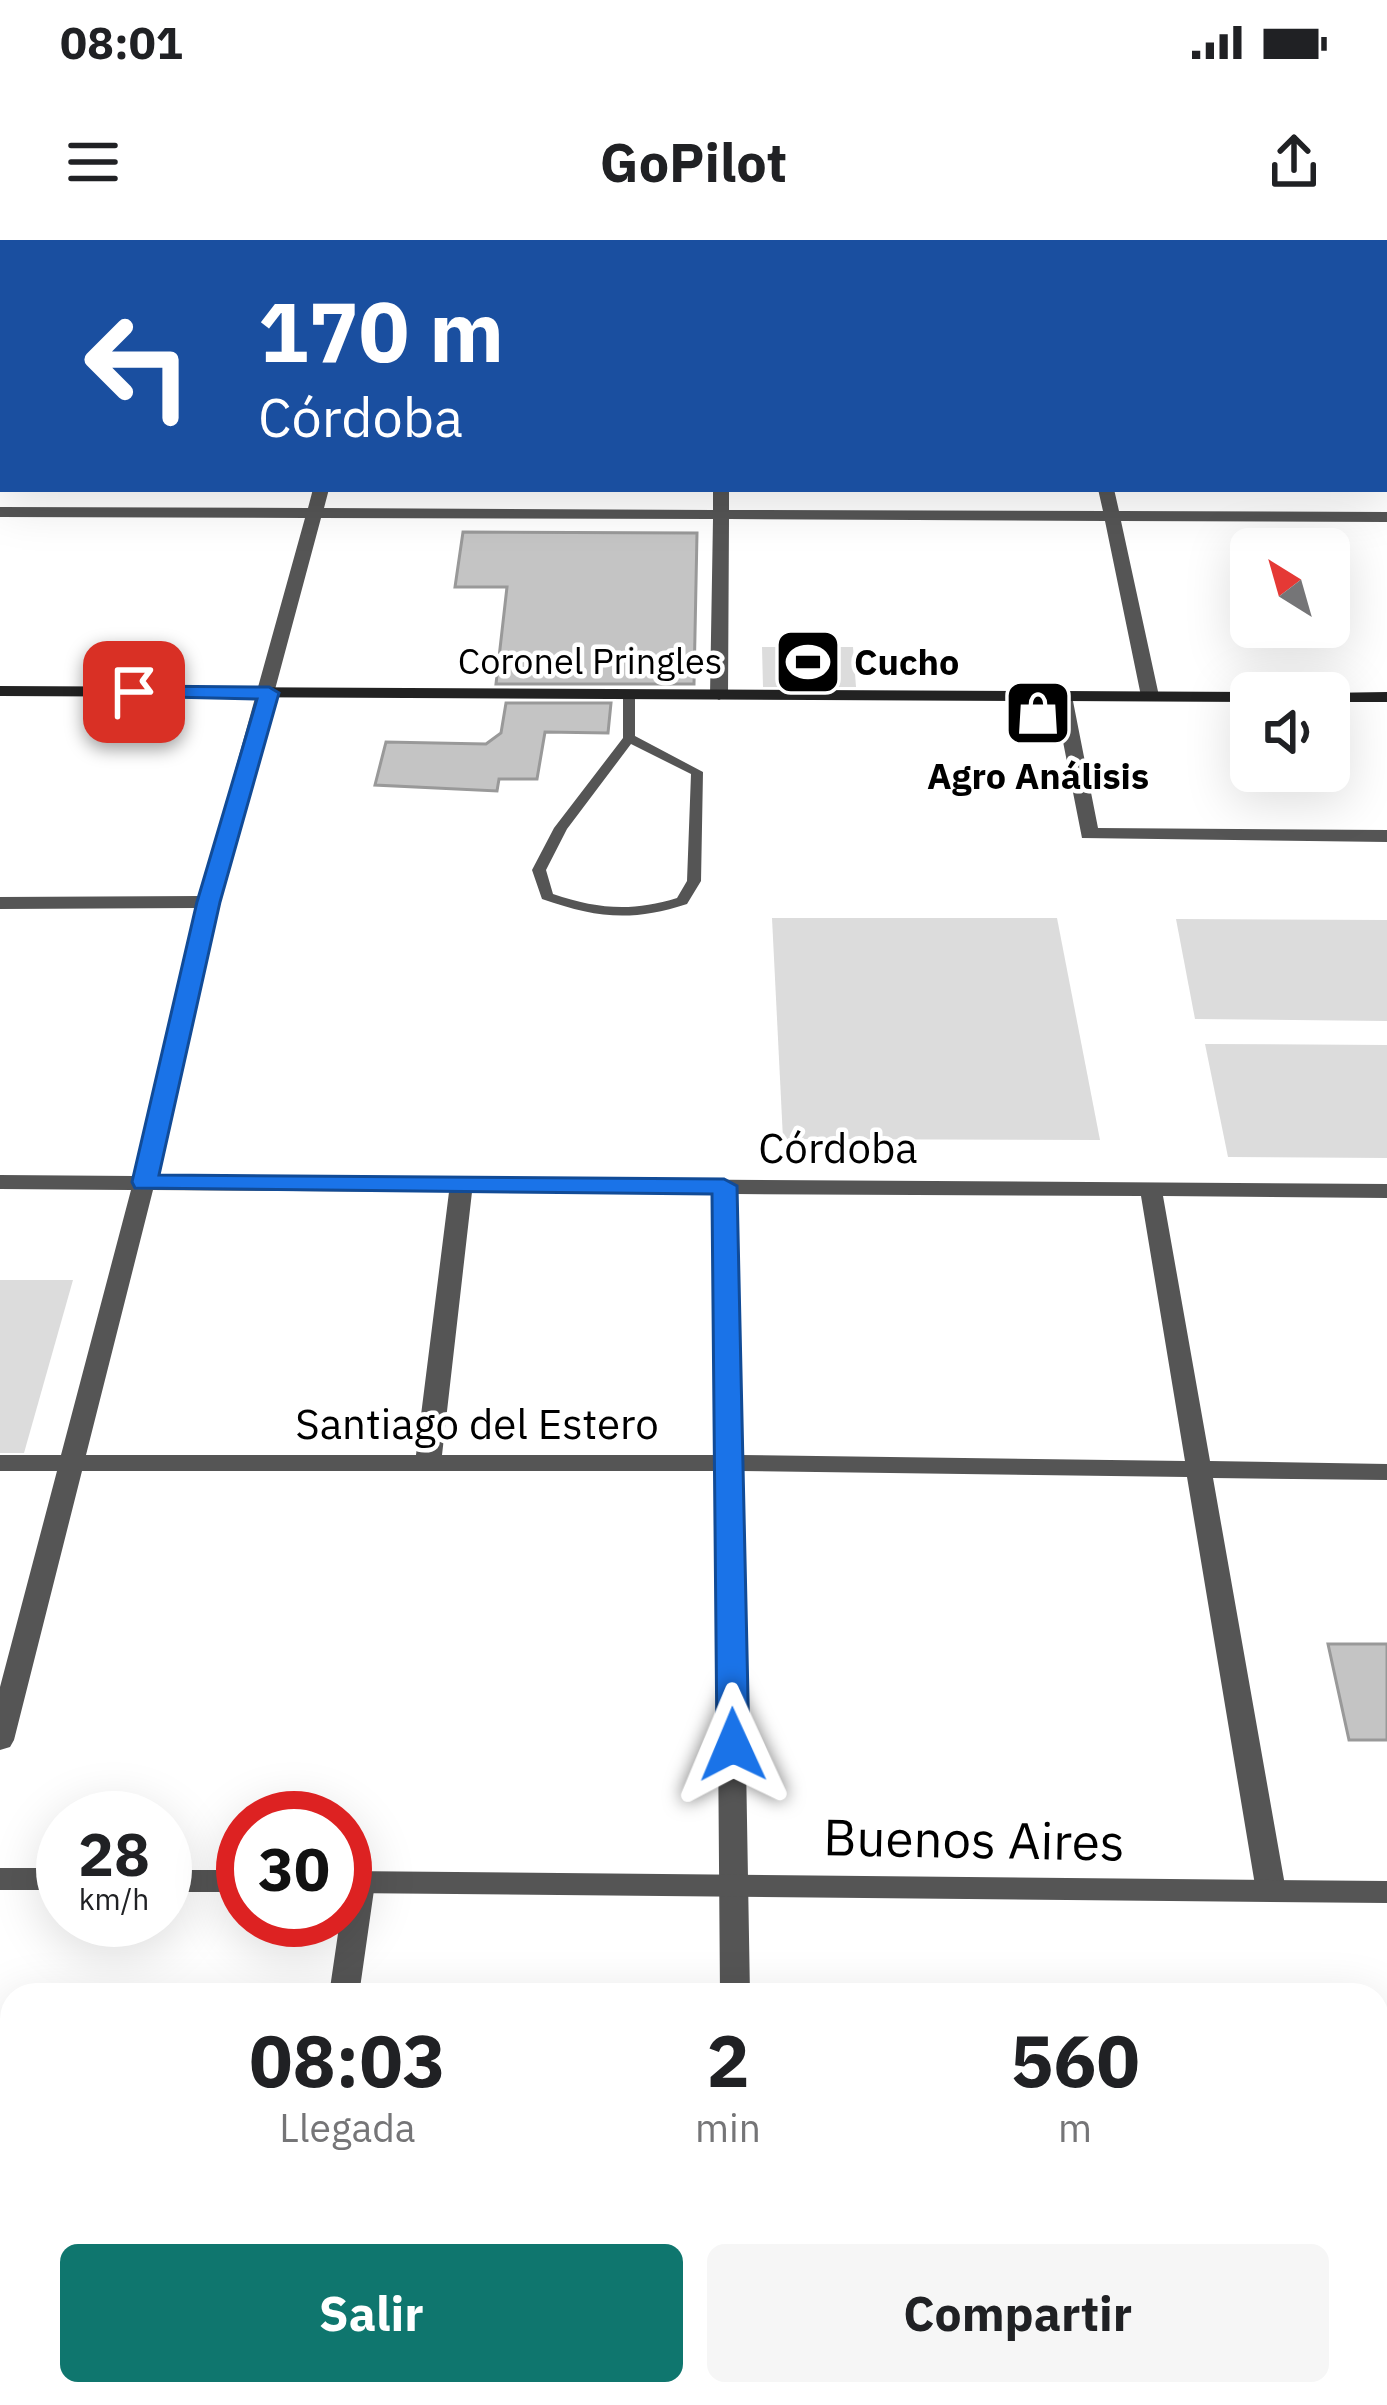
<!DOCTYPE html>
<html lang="es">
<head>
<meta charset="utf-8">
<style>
  body { margin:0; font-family:"IBM Plex Sans",sans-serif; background:#f6f6f6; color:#202124; height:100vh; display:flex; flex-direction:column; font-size:45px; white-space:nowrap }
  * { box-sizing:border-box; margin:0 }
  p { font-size:39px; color:#757577 }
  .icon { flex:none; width:66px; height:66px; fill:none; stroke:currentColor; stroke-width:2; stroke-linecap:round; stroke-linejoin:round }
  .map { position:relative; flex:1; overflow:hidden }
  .panel { position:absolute; left:0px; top:1743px; width:1389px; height:423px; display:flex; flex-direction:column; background:#fff; border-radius:36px 36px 0 0; box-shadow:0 12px 48px #0002 }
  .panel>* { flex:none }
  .top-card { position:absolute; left:0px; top:0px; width:1389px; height:252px; box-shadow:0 12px 48px #0002; background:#1a4fa0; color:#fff; overflow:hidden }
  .needle { width:78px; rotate:323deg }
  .fabs { position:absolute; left:1230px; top:288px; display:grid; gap:24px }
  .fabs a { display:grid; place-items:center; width:120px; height:120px; border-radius:18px; background:#fff; box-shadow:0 12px 48px #0002; font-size:60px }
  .speed { position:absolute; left:36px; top:1551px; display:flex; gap:24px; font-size:60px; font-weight:700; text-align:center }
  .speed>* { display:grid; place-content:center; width:156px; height:156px; border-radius:50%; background:#fff; box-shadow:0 12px 48px #0002; line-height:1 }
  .speed small { font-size:30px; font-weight:400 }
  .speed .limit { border:18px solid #d22; background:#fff; color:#111 }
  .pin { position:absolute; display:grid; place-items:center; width:102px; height:102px; color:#fff; margin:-51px; border-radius:24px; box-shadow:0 6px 18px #0006 }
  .me { position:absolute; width:132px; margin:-66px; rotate:359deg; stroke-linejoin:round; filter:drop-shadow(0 0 9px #0008) }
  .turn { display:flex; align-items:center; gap:42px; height:252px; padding:0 60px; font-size:54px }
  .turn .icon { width:156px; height:156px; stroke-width:2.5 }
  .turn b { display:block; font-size:84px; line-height:102px }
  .eta { display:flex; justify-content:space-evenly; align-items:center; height:204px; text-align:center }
  .eta b { font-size:72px; font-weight:700; line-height:84px }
  .action { display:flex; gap:24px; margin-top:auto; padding:24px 60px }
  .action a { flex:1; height:138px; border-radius:18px; background:#0f766e; color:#fff; font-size:48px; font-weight:700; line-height:138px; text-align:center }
  .action a+a { background:#f6f6f6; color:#202124 }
  .status { display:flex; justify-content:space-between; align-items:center; height:84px; padding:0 60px; background:#fff; direction:ltr }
  .status svg { height:33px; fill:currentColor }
  header { display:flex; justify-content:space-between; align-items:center; height:156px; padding:0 60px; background:#fff; font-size:54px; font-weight:700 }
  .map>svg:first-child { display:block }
  .green { fill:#dcdcdc }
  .building { fill:#c4c4c4; stroke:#999; stroke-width:3 }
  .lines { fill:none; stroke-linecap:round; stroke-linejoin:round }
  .service { fill:#555; fill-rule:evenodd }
  .minor { fill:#555; fill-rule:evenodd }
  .tertiary { fill:#555; fill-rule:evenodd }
  .secondary { fill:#222; fill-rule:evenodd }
  .route { fill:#1a73e8; stroke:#114b97; stroke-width:3 }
  .labels { text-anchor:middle; stroke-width:9; stroke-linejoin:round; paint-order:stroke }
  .far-street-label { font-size:36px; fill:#000; stroke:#fff }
  .far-poi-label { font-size:36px; font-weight:bold; fill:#000; stroke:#fff; text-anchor:start }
  .street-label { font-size:42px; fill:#000; stroke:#fff }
  .near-street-label { font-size:51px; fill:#000; stroke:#fff }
</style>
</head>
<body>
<div class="status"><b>08:01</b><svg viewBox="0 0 49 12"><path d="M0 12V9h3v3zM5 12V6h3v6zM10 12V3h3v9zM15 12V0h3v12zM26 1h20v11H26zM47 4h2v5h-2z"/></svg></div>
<header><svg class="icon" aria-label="menu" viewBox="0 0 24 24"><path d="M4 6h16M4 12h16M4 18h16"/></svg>GoPilot<svg class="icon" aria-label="share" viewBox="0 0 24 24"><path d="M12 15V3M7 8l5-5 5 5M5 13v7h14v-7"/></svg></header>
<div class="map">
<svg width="1387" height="2165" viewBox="0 0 1387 2165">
  <rect width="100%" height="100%" fill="#fff"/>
  <g class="green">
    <path d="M762 407H853L856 447H763Z"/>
    <path d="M772 678H1057L1100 900 783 899Z"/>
    <path d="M1176 679 1387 680V781L1195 779Z"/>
    <path d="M1205 804 1387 805V918L1228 917Z"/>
    <path d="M0 1040H73L24 1213H0Z"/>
  </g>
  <g class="building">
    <path d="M463 292 697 293 694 444H496L507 347H455Z"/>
    <path d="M506 463H611L608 493 545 492 537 539H499L497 551 375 545 386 502 486 504 501 493Z"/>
    <path d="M1328 1404H1387V1500H1349Z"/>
  </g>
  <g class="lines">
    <path class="service" d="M629 450 635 454V496L703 532 701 641 687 664C631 682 597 678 542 659L532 630 554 588 623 498V454ZM631 504 691 534 687 641 677 658C632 672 597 669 553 654L546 630 567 589Z"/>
    <g class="minor">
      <path d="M44 0H58L43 3Z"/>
      <path d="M323 0H1005L1008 3H326Z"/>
      <path d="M1045 0H1059L1060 3H1046Z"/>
      <path d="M1375 0H1387V6L1386 3Z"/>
      <path d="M0 93H3L0 107Z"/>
      <rect x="0" y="121" width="3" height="8"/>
      <rect x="1386" y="125" width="1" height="8"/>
      <path d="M313 249H329L324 268 713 270V249H729V270L1103 271 1098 249H1114L1119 271 1387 272V282L1121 281 1159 456 1150 461 1141 456 1105 281 729 279 728 455 719 460 710 455 713 279 321 278 218 662 157 936 1387 944V958L1163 956 1210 1221 1387 1224V1240L1213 1238 1286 1651 1281 1659 1271 1662 1261 1659 1256 1651 1187 1237 741 1231 750 1755H720L716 1231H82L14 1500 10 1507 0 1510V1447L57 1231H0V1215H61L131 950 0 949V935L134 936 197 668 0 669V657L200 656 305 278 0 277V267L308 268ZM153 950 449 952 416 1215H86ZM472 952 714 953 716 1215H442ZM736 954 1141 956 1185 1221 741 1215Z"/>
      <path d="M1063 451 1072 456 1098 588 1387 590V602L1082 598 1054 456Z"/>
      <path d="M360 1632 370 1635 375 1643 359 1755H329L340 1680H345V1645L350 1635Z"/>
      <path d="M272 2154H306L304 2165H270Z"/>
      <rect x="714" y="2154" width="34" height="11"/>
    </g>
    <g class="tertiary">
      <rect x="0" y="1628" width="63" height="22"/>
      <rect x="165" y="1630" width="78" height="22"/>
      <path d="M345 1631 1387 1641V1663L345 1653Z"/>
    </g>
    <g class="secondary">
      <path d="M0 446 1251 452 1257 453H1251V462L0 456Z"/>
      <path d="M1387 452V462H1329V453H1323Z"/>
    </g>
  </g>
  <path class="route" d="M134 446 269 447 279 453 220 662 159 935 724 939 737 946 749 1505 744 1513H721L717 1505 712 954 135 948 132 942 197 662 257 459 127 456 124 452Z"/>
  <defs>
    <g id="stadium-square" transform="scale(3.45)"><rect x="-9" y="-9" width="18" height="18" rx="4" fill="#000" stroke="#fff"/><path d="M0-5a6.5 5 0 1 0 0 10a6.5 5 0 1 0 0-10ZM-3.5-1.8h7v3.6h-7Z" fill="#fff"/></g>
    <g id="shop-square" transform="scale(3.45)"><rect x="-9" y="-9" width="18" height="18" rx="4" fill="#000" stroke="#fff"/><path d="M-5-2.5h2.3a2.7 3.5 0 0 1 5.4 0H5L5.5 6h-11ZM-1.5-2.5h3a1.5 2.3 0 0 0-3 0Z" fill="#fff"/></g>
  </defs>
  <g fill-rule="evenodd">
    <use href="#stadium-square" x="808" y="422"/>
    <use href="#shop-square" x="1038" y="473"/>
  </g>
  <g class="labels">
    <g class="far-street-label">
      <text x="590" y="434">Coronel Pringles</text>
    </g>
    <g class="far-poi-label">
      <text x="854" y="435">Cucho</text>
      <text x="1038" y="549" text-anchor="middle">Agro Análisis</text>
    </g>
    <g class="street-label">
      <text x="838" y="923">Córdoba</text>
      <text x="477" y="1199">Santiago del Estero</text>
    </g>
    <g class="near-street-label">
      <text transform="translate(974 1600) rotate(1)" y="18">Buenos Aires</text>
    </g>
  </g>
</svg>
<div class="fabs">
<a><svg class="needle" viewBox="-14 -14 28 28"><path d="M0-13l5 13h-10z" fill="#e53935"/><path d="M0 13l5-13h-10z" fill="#757577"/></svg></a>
<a><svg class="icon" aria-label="sound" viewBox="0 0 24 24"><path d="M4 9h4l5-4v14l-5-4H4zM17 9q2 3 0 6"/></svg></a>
</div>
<div class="speed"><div>28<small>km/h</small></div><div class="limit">30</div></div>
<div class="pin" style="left:134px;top:452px;background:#d93025"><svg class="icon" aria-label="arrive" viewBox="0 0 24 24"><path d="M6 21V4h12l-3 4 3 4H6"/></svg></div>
<svg class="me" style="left:733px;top:1505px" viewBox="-20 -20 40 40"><path d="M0-17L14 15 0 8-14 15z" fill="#1a73e8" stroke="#fff" stroke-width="4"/></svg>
<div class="top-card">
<div class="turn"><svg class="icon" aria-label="left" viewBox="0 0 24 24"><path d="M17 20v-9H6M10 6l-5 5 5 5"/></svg><div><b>170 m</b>Córdoba</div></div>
</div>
<section class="panel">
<div class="eta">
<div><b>08:03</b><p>Llegada</p></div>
<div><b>2</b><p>min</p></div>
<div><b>560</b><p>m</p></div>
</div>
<div class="action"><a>Salir</a><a>Compartir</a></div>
</section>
</div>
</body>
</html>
